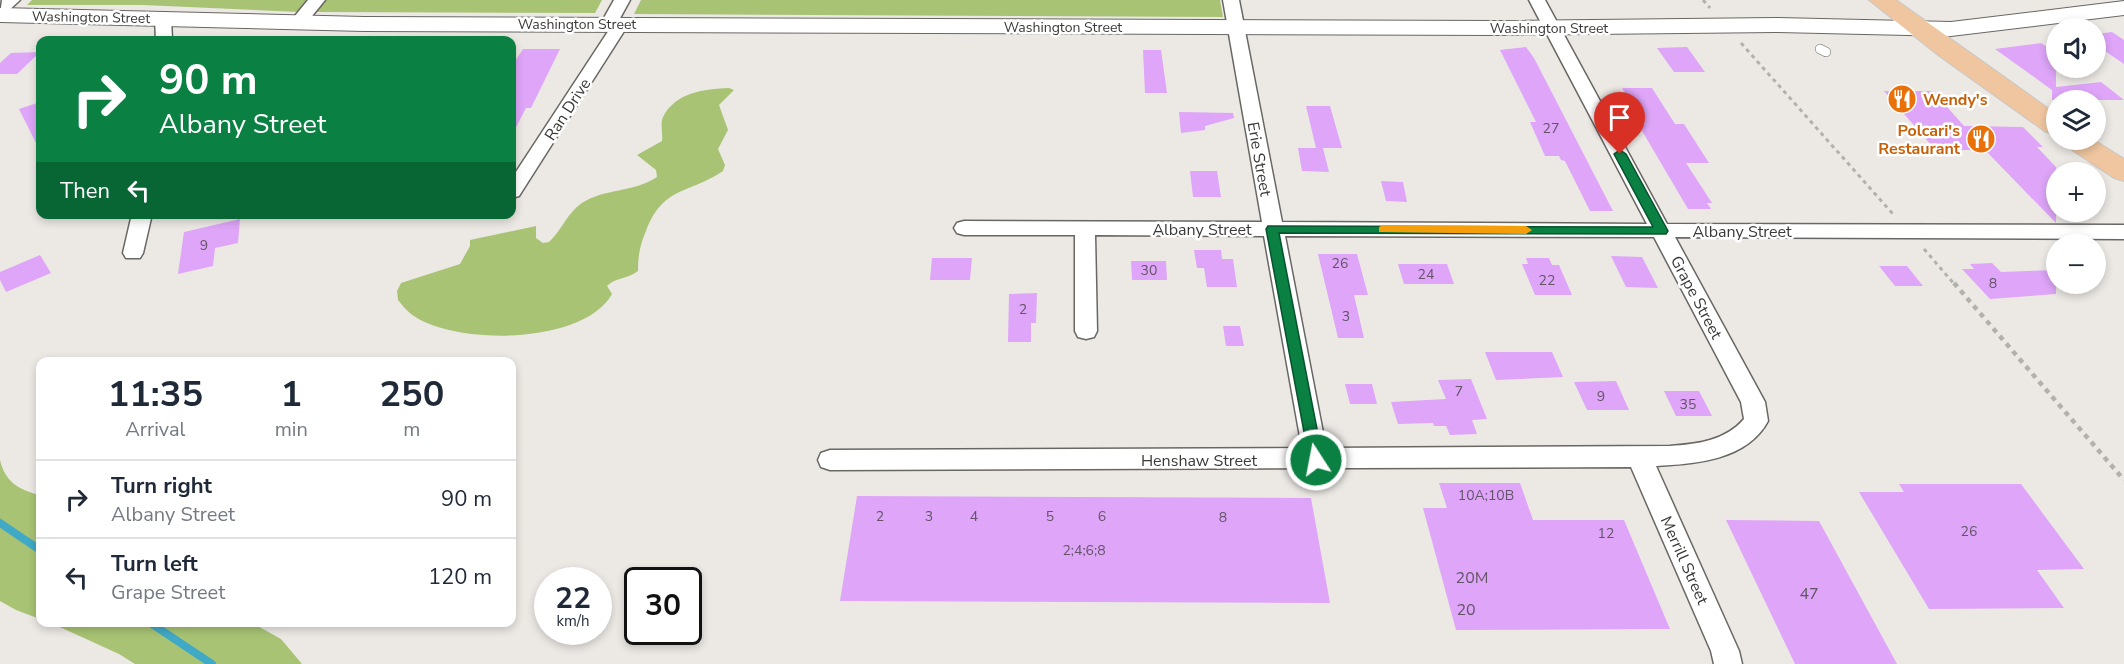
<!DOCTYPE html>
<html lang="en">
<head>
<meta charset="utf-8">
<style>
  body { margin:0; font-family:"Nunito Sans",sans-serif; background:#f2f2f3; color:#1f2937; height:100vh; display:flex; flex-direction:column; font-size:22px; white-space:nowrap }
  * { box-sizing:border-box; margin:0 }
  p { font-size:20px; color:#747a83 }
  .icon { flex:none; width:33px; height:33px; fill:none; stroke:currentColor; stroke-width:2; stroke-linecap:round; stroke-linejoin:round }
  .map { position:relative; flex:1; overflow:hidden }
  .side { position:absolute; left:36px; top:357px; width:480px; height:270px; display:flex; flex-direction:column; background:#fff; border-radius:12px; box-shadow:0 3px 9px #0003 }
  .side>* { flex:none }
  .hud { position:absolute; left:36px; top:36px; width:480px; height:183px; border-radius:12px; box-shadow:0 3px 9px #0003; background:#0b8043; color:#fff; overflow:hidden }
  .buttons { position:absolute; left:2046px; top:18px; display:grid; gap:12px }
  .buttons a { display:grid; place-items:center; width:60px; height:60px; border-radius:50%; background:#fff; box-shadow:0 3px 9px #0003; font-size:30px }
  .speed { position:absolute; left:534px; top:567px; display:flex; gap:12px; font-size:30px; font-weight:700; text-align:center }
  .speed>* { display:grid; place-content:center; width:78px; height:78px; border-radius:50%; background:#fff; box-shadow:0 3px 9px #0003; line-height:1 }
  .speed small { font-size:15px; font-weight:400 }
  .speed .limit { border:3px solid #111; border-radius:9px; background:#fff; color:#111 }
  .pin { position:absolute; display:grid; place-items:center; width:51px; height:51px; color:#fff; margin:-62px -26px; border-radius:50% 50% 50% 0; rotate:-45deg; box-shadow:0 0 6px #0007 }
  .pin .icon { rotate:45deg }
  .me { position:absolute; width:66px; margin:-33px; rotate:349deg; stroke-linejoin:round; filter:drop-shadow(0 0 4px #0008) }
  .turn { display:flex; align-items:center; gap:21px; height:126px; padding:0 24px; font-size:27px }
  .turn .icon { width:78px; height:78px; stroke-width:2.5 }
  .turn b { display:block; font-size:42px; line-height:51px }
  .then { display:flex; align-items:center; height:57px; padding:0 24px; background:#0003; gap:12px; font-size:22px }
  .eta { display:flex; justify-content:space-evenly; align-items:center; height:102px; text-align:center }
  .eta b { font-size:36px; font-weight:700; line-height:42px }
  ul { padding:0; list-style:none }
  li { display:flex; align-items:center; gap:18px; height:78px; padding:0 24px; border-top:2px solid #e0e1e3 }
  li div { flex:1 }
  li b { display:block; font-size:22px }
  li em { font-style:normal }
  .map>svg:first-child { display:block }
  .green { fill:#a8c374 }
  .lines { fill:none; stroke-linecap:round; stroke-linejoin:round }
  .stream { stroke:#40a9c6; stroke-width:8 }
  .building { fill:#dea5f8 }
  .service-casing { stroke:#696763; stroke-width:10 }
  .minor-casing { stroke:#696763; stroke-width:3 }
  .secondary-casing { stroke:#696763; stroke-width:2 }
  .primary-casing { stroke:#c8c8c7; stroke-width:2 }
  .path-far1 { stroke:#b3b1ae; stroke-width:3; stroke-dasharray:4 4; stroke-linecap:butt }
  .path { stroke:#b3b1ae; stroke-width:4.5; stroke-dasharray:5 5; stroke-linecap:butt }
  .service { stroke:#fff; stroke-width:9 }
  .minor { fill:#fff; fill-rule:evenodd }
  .secondary { fill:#fff; fill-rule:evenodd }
  .primary { fill:#efc69f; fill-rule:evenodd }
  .route { fill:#0b8043; stroke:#07532c; stroke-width:1.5 }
  .slow { fill:#f59e0b }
  .labels { text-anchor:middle; stroke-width:5; stroke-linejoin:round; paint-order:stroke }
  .far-street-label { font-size:14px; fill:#3a3937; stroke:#fff }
  .number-label { font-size:14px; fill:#635467 }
  .food-label { font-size:16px; font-weight:bold; fill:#c56008; stroke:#fff; text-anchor:start }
  .street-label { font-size:16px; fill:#3a3937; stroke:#fff }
  .near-number-label { font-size:16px; fill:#635467 }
</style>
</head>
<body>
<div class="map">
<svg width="2124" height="664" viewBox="0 0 2124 664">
  <rect width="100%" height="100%" fill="#ece9e5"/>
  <g class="green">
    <path d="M32 0H309L299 12 143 5H27Z"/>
    <path d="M325 0H602L595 13 315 12Z"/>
    <path d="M641 0H1220L1223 17 634 14Z"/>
    <path d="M729 88 734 90 719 105 728 130 718 149 725 165 723 171C689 194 663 186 646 231 640 245 638 255 638 271 628 279 616 277 607 286L612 294C584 345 453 346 411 314 406 310 402 305 398 300L397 291 401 283 460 264 470 246V240L536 226V238L543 243 549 242C562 230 567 213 582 203 605 188 633 193 657 177L656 170 637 155 662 141C663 134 660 123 663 117 676 92 704 89 729 88Z"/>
    <path d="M0 460C5 482 19 490 40 495V619L16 610 0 601Z"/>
    <path d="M51 623H252L281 639 302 664H135L119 654Z"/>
  </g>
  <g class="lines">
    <g class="stream">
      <path d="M0 523 40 550"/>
      <path d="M149 622 212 664"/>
    </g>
  </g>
  <g class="building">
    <path d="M2112 32 2124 40V64L2096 45V34Z"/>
    <path d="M2041 43 2056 53V87L2101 82 2124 100H2052V90L1995 49Z"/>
    <path d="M1526 47 1534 58 1613 211H1590L1565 161 1561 160 1559 156H1545L1530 122H1536L1500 50Z"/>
    <path d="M1687 47 1705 72H1674L1657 48Z"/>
    <path d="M523 49H560L531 108H526L512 135V66Z"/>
    <path d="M1143 50H1161L1167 93H1145Z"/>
    <path d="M40 52 17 74H0V63L11 53Z"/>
    <path d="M1622 88H1652L1675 124H1684L1709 163H1686L1712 203H1707L1711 209H1688L1638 124H1645Z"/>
    <path d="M1884 91H1933L1964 126 2023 127 2043 147H2037L2056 167V223L1985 150H1941L1937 146H1932Z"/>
    <path d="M40 102V151L19 109Z"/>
    <path d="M1306 106H1330L1342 148H1316Z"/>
    <path d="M1179 112 1233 113 1234 118 1205 126V130L1181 133Z"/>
    <path d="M1298 148H1323L1329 172 1302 171Z"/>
    <path d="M1190 171H1217L1221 197H1193Z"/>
    <path d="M1381 181 1403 182 1407 202 1386 201Z"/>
    <path d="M240 219 238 243 215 248 213 266 178 274 184 232Z"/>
    <path d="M1194 250H1221L1222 259H1233L1237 287H1207L1204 268H1197Z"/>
    <path d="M1318 254H1357L1368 295H1354L1364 338H1338Z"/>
    <path d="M40 255 51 273 6 292 0 280V272Z"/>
    <path d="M1611 256 1642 257 1658 288 1626 287Z"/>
    <path d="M932 258H972L970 280H930Z"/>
    <path d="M1526 258H1549L1552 265H1559L1572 295H1535L1522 264H1528Z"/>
    <path d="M1131 261H1166L1167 280H1132Z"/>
    <path d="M1992 263 2001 272 2056 270V294L1990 299 1962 269H1974L1970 264Z"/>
    <path d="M1398 264H1447L1454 284H1404Z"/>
    <path d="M1879 266H1907L1923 286H1895Z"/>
    <path d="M1037 293 1036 323H1031V342H1008L1009 294Z"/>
    <path d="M1223 326H1240L1244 346H1226Z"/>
    <path d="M1485 352H1552L1563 377 1496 380Z"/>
    <path d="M1471 379 1487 419 1472 420 1477 434 1450 435 1446 426H1434L1433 423 1398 424 1391 402 1446 399 1438 380Z"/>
    <path d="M1616 381 1629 410H1587L1574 382Z"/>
    <path d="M1345 384H1372L1377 404H1350Z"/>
    <path d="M1664 391H1699L1712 416H1676Z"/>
    <path d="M1439 483H1520L1533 520H1624L1670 629 1456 630 1423 508H1447Z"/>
    <path d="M1899 484H2021L2084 569 2037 570 2064 608 1929 609 1859 492H1904Z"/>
    <path d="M857 496 1311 498 1330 603 840 601Z"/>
    <path d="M1726 520 1819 521 1897 664H1795Z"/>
  </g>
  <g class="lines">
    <g class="service-casing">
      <path id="service" d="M1820 49 1826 52"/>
    </g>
    <g class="minor-casing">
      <g id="minor">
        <path d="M2 0H20L6 13 0 15Z"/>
        <path d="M308 0H325L304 26H292L290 22Z"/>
        <path d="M614 0H630L619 20 628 25 519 196 512 198V178L609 30 600 25Z"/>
        <path d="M1223 0H1239L1282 222 1647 224 1529 0H1545L1667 224 2124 225V239L1675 237 1765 402 1768 421C1747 460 1696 464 1656 466L1739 651 1742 664H1714L1711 651 1631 467 830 470 821 467 818 460 821 453 830 450 1302 448 1264 236 1095 235 1097 331 1094 337 1086 339 1078 337 1075 331V235H964L957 233 954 228 957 223 964 221 1262 222ZM1285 236 1654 237 1741 402 1744 419C1725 441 1697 444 1670 446L1326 448Z"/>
        <path d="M163 13 171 18 172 40H156L155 18Z"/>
        <path d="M132 214H152L143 253 140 258H126L123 253Z"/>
      </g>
    </g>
    <g class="secondary-casing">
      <path id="secondary" d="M2124 1V15L1951 36 1775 32 1499 35 364 31 0 22V8L364 17 1499 21 1775 18 1951 22Z"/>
    </g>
    <g class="primary-casing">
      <g id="primary">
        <path d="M1869 0H1896L2056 114V134L2046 132 1938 55Z"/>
        <path d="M2062 140H2094L2124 159V181L2114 178 2066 146Z"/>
      </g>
    </g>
    <g class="path-far1">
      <path d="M1703 0 1710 8"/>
      <path d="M1741 43 1893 214"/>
      <path d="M1924 249 1955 285"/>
    </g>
    <path class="path" d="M1954 283 2124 480"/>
    <use href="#service" class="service"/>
    <use href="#minor" class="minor"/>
    <use href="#secondary" class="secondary"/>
    <use href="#primary" class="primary"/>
  </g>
  <path class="route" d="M1620 150 1626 154 1668 231 1666 234 1279 233 1323 460 1316 466 1310 464 1266 229 1268 226 1653 227 1614 154Z"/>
  <path class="slow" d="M1383 225 1526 226 1532 230 1526 234 1379 232V227Z"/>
  <defs>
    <g id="restaurant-disc" transform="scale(1.5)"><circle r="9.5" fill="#e8710a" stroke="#fff"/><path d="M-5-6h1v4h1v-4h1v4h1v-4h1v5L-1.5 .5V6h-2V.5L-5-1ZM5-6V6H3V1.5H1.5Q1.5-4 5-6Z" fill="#fff"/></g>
  </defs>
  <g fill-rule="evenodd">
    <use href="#restaurant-disc" x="1902" y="99"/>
    <use href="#restaurant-disc" x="1981" y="139"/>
  </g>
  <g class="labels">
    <g class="far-street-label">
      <text transform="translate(91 17) rotate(1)" y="5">Washington Street</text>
      <text x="577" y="29">Washington Street</text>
      <text x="1063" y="32">Washington Street</text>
      <text x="1549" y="33">Washington Street</text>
    </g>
    <g class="number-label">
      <text x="1551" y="133">27</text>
      <text x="204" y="250">9</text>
      <text x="1340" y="268">26</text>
      <text x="1149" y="275">30</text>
      <text x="1426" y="279">24</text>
      <text x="1547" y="285">22</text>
      <text x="1993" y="288">8</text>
      <text x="1023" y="314">2</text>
      <text x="1346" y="321">3</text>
      <text x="1459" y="396">7</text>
      <text x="1601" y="401">9</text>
      <text x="1688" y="409">35</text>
      <text x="1486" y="500">10A;10B</text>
      <text x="880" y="521">2</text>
      <text x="929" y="521">3</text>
      <text x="974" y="521">4</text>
      <text x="1050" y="521">5</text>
      <text x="1102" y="521">6</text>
      <text x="1223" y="522">8</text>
      <text x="1969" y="536">26</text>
      <text x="1606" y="538">12</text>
      <text x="1084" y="555">2;4;6;8</text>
    </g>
    <g class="food-label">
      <text x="1923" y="105">Wendy's</text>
      <text x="1960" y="136" text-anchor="end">Polcari's<tspan x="1960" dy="18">Restaurant</tspan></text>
    </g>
    <g class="street-label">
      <text transform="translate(567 109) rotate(-57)" y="6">Ran Drive</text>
      <text transform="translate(1260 159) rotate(80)" y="6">Erie Street</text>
      <text x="1202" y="235">Albany Street</text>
      <text x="1742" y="237">Albany Street</text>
      <text transform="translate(1697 297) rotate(62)" y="6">Grape Street</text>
      <text x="1199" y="466">Henshaw Street</text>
      <text transform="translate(1685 560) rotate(66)" y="6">Merrill Street</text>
    </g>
    <g class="near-number-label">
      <text x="1472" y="583">20M</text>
      <text x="1809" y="599">47</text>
      <text x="1466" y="615">20</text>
    </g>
  </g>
</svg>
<div class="buttons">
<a><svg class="icon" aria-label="sound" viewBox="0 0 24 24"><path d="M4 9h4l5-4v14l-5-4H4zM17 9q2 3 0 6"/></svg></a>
<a><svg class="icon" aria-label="layers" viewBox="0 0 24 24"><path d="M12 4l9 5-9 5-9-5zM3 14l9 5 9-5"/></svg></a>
<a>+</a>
<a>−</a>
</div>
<div class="speed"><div>22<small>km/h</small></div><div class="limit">30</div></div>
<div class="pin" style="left:1620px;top:154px;background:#d93025"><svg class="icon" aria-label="arrive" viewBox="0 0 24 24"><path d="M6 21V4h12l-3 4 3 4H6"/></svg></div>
<svg class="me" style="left:1316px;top:460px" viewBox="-20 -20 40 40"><circle r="17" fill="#0b8043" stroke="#fff" stroke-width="3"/><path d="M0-11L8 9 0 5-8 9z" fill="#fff"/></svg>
<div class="hud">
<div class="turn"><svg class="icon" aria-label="right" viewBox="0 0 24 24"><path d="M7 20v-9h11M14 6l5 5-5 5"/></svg><div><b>90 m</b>Albany Street</div></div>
<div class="then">Then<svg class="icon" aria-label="left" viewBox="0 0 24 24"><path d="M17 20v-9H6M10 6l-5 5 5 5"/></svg></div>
</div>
<section class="side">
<div class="eta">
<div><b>11:35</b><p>Arrival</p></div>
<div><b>1</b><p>min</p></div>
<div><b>250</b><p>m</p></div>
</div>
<ul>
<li><svg class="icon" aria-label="right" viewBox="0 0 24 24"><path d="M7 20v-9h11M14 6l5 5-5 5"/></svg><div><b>Turn right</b><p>Albany Street</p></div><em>90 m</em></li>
<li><svg class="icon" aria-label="left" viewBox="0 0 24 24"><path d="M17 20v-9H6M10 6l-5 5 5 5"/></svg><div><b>Turn left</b><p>Grape Street</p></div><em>120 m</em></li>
</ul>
</section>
</div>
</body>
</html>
